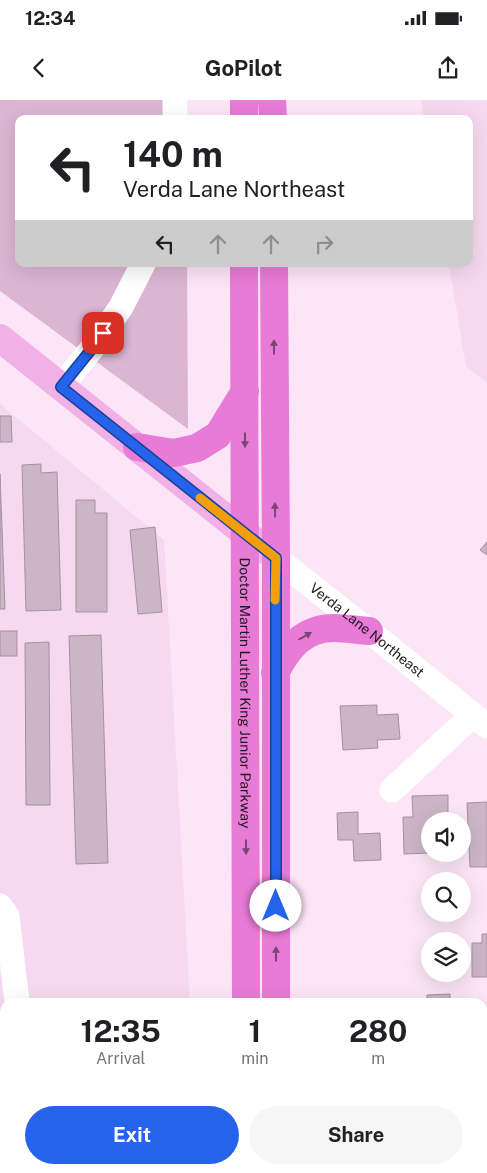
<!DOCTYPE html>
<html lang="en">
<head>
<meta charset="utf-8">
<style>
  body { margin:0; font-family:"Public Sans",sans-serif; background:#f6f6f6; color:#202124; height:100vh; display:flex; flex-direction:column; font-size:19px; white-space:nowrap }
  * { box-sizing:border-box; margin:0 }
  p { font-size:16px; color:#757577 }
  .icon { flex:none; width:28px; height:28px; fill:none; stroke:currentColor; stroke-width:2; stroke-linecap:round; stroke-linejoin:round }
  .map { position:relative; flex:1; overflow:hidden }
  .side { position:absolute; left:0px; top:898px; width:488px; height:176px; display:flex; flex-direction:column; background:#fff; border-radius:15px 15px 0 0; box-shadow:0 5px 20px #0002 }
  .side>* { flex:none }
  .banner { position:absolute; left:15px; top:15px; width:458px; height:152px; border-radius:10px; box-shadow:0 5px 20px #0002; background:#fff; color:#202124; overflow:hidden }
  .controls { position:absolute; left:421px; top:712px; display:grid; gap:10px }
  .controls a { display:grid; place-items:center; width:50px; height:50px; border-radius:50%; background:#fff; box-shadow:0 5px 20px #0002; font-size:25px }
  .pin { position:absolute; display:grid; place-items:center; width:42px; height:42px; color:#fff; margin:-21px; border-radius:10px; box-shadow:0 2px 8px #0006 }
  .me { position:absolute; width:55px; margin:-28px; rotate:0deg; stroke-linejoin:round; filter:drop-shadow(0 0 4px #0008) }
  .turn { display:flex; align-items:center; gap:18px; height:105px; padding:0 25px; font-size:22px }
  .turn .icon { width:65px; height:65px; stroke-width:2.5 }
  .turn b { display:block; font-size:35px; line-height:42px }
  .lanes { display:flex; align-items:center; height:48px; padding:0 25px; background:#0003; justify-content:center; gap:25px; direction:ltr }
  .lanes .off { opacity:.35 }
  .eta { display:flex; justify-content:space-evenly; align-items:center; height:85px; text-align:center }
  .eta b { font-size:30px; font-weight:700; line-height:35px }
  .action { display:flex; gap:10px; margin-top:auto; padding:10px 25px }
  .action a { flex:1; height:58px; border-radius:30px; background:#2563eb; color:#fff; font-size:20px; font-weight:700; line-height:58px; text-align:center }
  .action a+a { background:#f6f6f6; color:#202124 }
  .status { display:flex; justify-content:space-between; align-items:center; height:35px; padding:0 25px; background:#fff; direction:ltr }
  .status svg { height:14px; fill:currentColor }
  header { display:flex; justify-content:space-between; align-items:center; height:65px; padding:0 25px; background:#fff; font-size:22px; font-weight:700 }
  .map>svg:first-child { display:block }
  .built { fill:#f6d9f0 }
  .green { fill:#dcb5d3 }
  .building { fill:#cbb6c7; stroke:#a590a0 }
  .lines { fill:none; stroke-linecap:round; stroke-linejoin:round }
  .minor { stroke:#fff; stroke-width:25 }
  .major { stroke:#f1b0e6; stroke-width:28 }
  .highway { stroke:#e87bd6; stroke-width:28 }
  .oneway { fill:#7a4571 }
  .route-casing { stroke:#184099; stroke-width:12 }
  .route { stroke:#2563eb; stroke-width:9 }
  .slow { stroke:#f59e0b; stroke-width:9 }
  .labels { text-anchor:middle; stroke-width:4.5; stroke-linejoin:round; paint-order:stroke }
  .street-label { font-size:14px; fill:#20191f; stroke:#fff }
</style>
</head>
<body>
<div class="status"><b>12:34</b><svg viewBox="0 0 49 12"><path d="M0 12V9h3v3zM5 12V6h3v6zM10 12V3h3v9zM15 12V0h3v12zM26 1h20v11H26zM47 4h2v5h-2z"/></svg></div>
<header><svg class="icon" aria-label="back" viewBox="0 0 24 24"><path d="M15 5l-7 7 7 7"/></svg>GoPilot<svg class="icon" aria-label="share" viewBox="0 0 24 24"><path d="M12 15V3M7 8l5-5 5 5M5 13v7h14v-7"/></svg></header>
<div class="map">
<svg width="487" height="1073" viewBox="0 0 487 1073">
  <rect width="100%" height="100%" fill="#fbe5f6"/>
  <g class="built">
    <path d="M421 0H487V283L466 266 449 164H469V19H424Z"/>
    <path d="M0 304 164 440 190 902H5V1069H199V1073H0Z"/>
  </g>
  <path class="green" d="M0 0H186V19H19V164H187L188 329 0 191Z"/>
  <g class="building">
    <path d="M0 316H11L12 342H0Z"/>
    <path d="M41 364V373L57 372 61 510 26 511 22 365Z"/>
    <path d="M0 374 5 509H0Z"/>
    <path d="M76 400H95V413H107V512H76Z"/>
    <path d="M155 427 162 512 138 514 130 430Z"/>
    <path d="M487 442V455L480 450Z"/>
    <rect x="0" y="531" width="17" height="25"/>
    <path d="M101 535 108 763 76 764 69 536Z"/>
    <path d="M49 542 50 705H26L25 543Z"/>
    <path d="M377 605V615L398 614 400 639 377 640 378 648 343 650 340 606Z"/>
    <path d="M448 695V717H456V721H430V753L404 754 403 717H413L412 696Z"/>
    <path d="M487 702V767H470L467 703Z"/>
    <path d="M358 712V734L380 733 381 760 354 761 353 740H338L337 713Z"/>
    <path d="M482 834H487V877H472V843H482Z"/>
    <path d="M450 894V902H427V895Z"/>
    <path d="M482 907H487V955H484Z"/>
    <rect x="398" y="1069" width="50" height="4"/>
  </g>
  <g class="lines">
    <g class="minor">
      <path d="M175 19V0"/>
      <path d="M61 287 94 246 121 207 143 164"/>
      <path id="s1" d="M276 458 369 531 487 626"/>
      <path d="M392 690 473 615"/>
      <path d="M0 806 7 816 17 902"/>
      <path d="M0 986 5 983"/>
      <path d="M482 991H487"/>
      <path d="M128 1073V1069"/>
      <path d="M480 1073V1069"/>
    </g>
    <path class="major" d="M0 238 276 458"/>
    <g class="highway">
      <path d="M272 0 273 19"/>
      <path d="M244 19V0"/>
      <path id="s2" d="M244 164 246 902"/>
      <path d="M274 164 276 458V902"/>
      <path d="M137 347 174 353 197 348 218 335 245 291"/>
      <path d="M275 573C288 548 303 528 334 528 345 528 357 530 369 531"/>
      <path d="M247 1069V1073"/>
      <path d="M276 1069V1073"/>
    </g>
  </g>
  <defs><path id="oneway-solid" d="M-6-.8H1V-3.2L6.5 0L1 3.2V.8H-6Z" transform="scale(1.25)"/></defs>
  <g class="oneway">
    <use href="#oneway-solid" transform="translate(274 247) rotate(-90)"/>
    <use href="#oneway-solid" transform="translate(245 340) rotate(90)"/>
    <use href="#oneway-solid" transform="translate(275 410) rotate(-91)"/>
    <use href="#oneway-solid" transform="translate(305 536) rotate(-30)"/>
    <use href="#oneway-solid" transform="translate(246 747) rotate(90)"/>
    <use href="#oneway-solid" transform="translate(276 854) rotate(-90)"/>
  </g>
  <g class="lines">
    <g class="route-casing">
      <path id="route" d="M103 233 94 246 61 287 276 458V806"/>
    </g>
    <use href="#route" class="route"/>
    <path class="slow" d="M200 398 276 458 275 500"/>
  </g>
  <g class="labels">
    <g class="street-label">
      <text dy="5" stroke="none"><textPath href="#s1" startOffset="116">Verda Lane Northeast</textPath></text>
      <text dy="5" stroke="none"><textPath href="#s2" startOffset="429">Doctor Martin Luther King Junior Parkway</textPath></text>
    </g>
  </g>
</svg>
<div class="controls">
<a><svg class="icon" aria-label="sound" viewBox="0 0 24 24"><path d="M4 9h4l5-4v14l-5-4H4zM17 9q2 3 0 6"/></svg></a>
<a><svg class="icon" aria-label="search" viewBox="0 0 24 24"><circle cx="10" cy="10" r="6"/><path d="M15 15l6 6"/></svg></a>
<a><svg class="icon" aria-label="layers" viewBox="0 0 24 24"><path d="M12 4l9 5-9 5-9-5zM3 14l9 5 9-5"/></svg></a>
</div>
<div class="pin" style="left:103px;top:233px;background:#d93025"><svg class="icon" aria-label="arrive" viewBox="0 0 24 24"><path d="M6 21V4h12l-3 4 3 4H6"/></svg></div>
<svg class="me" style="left:276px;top:806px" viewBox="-20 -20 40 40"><circle r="19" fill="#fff"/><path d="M0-13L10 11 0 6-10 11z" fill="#2563eb"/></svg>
<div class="banner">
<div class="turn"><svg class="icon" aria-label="left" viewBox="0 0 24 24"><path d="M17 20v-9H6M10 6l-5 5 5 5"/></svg><div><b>140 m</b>Verda Lane Northeast</div></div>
<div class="lanes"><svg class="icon" aria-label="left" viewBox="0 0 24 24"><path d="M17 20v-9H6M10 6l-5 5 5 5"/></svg><svg class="icon off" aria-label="ahead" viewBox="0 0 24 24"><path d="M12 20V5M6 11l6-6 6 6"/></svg><svg class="icon off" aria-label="ahead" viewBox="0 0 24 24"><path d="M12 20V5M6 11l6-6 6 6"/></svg><svg class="icon off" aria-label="right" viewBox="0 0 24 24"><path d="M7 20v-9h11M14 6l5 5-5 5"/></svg></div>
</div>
<section class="side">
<div class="eta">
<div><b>12:35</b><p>Arrival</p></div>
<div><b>1</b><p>min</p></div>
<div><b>280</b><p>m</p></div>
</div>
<div class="action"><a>Exit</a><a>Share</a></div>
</section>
</div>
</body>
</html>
